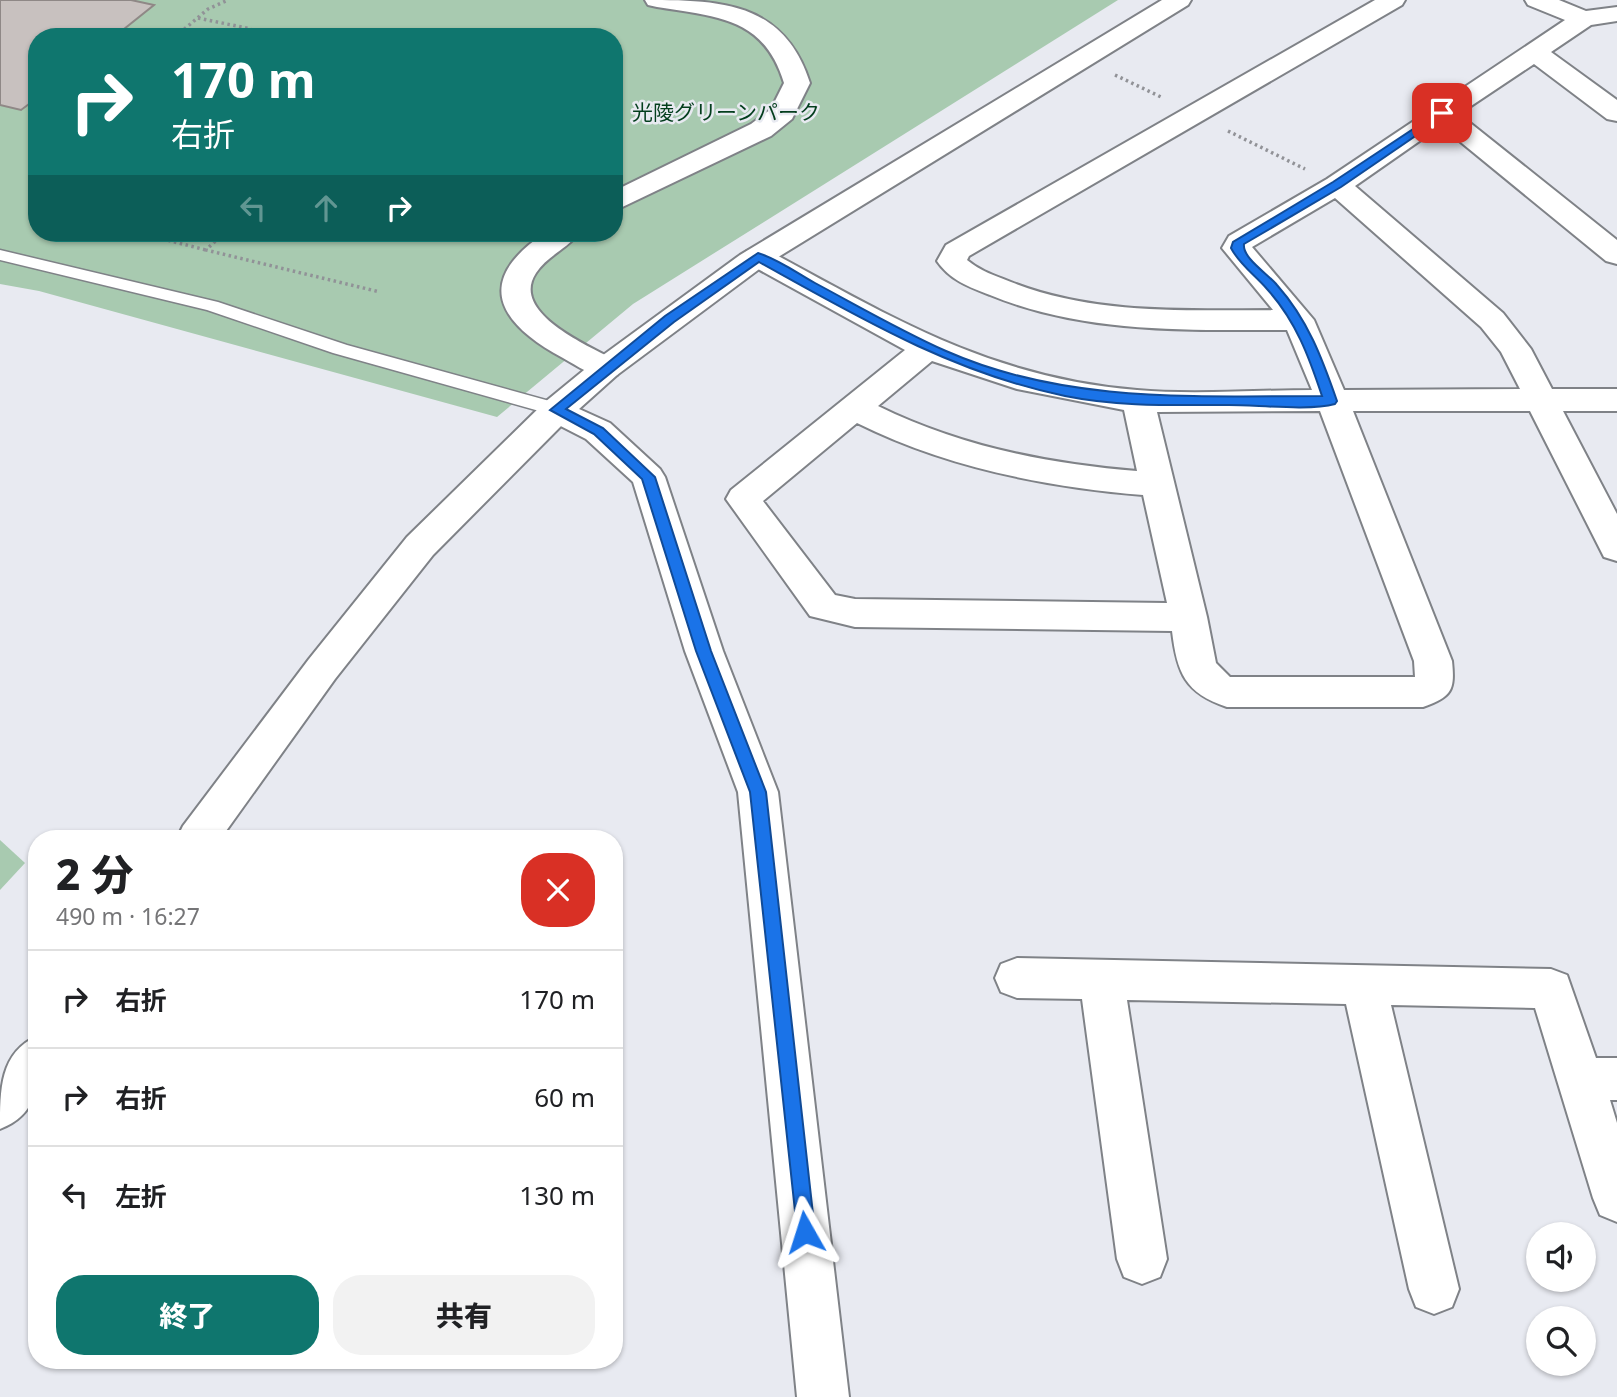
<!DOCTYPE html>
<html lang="ja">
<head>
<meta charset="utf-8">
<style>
  body { margin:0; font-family:"Noto Sans","Noto Sans JP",sans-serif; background:#f2f2f2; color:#202124; height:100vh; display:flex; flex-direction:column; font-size:26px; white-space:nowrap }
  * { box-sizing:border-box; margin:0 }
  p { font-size:23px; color:#757577 }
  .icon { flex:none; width:38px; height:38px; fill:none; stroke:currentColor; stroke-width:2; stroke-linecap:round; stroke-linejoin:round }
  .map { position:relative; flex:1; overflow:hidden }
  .drawer { position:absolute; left:28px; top:830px; width:595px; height:539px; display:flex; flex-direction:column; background:#fff; border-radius:28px; box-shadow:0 2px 5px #0004 }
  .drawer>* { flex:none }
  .banner { position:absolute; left:28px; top:28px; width:595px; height:214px; border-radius:28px; box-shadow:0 2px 5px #0004; background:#0f766e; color:#fff; overflow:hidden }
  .controls { position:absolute; left:1526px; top:1222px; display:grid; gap:14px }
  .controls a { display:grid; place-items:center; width:70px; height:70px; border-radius:50%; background:#fff; box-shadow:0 2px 5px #0004; font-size:35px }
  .pin { position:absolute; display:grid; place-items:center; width:60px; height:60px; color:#fff; margin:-30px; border-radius:14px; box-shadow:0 4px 10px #0006 }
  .me { position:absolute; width:77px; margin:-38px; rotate:354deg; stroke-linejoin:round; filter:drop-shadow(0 0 5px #0008) }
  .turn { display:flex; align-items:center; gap:24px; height:147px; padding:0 28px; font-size:32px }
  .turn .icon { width:91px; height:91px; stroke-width:2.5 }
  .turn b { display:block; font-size:49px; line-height:60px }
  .lanes { display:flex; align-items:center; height:66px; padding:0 28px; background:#0003; justify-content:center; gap:35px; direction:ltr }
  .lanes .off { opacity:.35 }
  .round { display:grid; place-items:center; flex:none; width:74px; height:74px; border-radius:28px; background:#f2f2f2 }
  .overview { display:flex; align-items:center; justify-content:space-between; height:119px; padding:0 28px }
  h1 { font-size:42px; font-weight:800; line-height:52px }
  .action { display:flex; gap:14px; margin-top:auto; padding:14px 28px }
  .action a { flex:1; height:80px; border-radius:28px; background:#0f766e; color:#fff; font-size:28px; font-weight:800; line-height:80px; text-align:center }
  .action a+a { background:#f2f2f2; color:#202124 }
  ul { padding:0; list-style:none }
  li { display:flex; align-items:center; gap:21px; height:98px; padding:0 28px; border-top:2px solid #e0e0e0 }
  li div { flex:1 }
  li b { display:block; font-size:26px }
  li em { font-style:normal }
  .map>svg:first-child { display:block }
  .green { fill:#a8cab0; fill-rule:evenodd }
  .building { fill:#c8c1bf; stroke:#8f8886; stroke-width:2 }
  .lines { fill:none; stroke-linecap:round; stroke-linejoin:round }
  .service-casing { stroke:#7f8287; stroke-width:3 }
  .minor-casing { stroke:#7f8287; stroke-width:4 }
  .tertiary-casing { stroke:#7f8287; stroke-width:4 }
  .path { stroke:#919297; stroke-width:3.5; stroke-dasharray:2.5 3.5; stroke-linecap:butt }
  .service { fill:#fff; fill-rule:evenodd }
  .minor { fill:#fff; fill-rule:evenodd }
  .tertiary { fill:#fff; fill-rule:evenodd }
  .route { fill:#1a73e8; stroke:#114b97; stroke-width:2 }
  .labels { text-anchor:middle; stroke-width:5; stroke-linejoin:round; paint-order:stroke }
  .far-park-label { font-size:21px; fill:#033e1d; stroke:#e8eaf1 }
</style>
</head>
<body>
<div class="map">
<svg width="1617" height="1397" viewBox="0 0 1617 1397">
  <rect width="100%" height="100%" fill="#e8eaf1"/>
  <g class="green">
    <path d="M0 0H1118L633 304 497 417 39 291 0 284ZM37 37H614V233H37Z"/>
    <path d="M0 840 25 863 0 890Z"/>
  </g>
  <path class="building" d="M0 0H131L154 5 114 37H37V98L21 110 0 105Z"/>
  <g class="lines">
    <g class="service-casing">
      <path id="service" d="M0 250 218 302 347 345 564 405 567 410 557 416 333 353 207 310 0 260Z"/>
    </g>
    <g class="minor-casing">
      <g id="minor">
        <path d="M645 0C719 0 784 1 810 83L792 119 771 136 614 211V191L751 124 771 109 784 83C764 17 717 17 657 7L648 5Z"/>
        <path d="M1375 0H1405L1402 5 969 256 967 260C980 271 996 276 1011 282 1095 315 1185 310 1273 310L1222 248 1229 236 1327 179 1565 20 1528 5 1525 0H1559L1586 11 1617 7V21L1591 25 1551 52 1617 100V121L1607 119 1534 64 1459 114 1617 240V264L1606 261 1441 126 1355 186 1503 313 1531 349 1552 389H1617V411H1563L1617 514V561L1604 557 1530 411H1353L1452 661C1455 690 1452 697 1423 707H1227C1185 693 1177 673 1172 631L855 627 810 616 726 499 731 490 905 350 747 263 743 257 747 251 758 248 769 251C893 318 991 378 1137 390 1194 395 1254 390 1312 390L1287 330C1186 330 1085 334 990 295 969 287 950 280 937 261L946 245ZM1335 198 1481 327 1501 352 1520 389 1344 390 1314 320 1252 247ZM932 361 1017 389 1124 410 1137 471C1048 464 959 446 878 406ZM1320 411 1414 661 1415 677H1230L1216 663 1207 617 1157 412ZM857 423C945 467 1045 487 1143 495L1167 603 855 599 835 595 763 501Z"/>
        <path d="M545 233H579C567 249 547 256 536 273 509 313 591 347 617 361L622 368 617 375C597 381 581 368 563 358 498 323 473 281 545 233Z"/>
        <path d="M557 399 610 423 660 469 665 477 723 651 778 792 849 1397H797L738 792 685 651 633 482 586 439 545 418 541 410 545 402Z"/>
        <path d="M1017 958 1551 969 1567 975 1596 1058H1617V1100H1610L1617 1123V1222L1600 1215 1593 1198 1535 1008 1391 1005 1459 1289 1452 1307 1434 1314 1416 1307 1409 1289 1346 1004 1127 1000 1167 1259 1160 1277 1142 1284 1124 1277 1117 1259 1082 999 1017 998 1001 992 995 978 1001 964Z"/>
      </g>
    </g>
    <g class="tertiary-casing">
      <g id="tertiary">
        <path d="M1162 0H1191L1188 5 762 267 617 375 569 418 433 555 335 679 221 838H177L183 826 309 659 407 537 545 402 595 361 740 255Z"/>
        <path d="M37 1036C37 1076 44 1112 0 1129 0 1089 0 1053 37 1036Z"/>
      </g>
    </g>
    <g class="path">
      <path d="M198 18 251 29"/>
      <path d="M175 37 208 9 228 0"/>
      <path d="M1115 75 1161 97"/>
      <path d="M1228 131 1305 169"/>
      <path d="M139 233 206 250"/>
      <path d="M224 233 206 250 380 292"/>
    </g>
    <use href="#service" class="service"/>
    <use href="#minor" class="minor"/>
    <use href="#tertiary" class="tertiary"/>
  </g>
  <path class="route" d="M1442 110 1447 113 1446 115 1341 187 1244 244C1242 258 1268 274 1277 285 1308 320 1322 358 1337 401L1335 404C1309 411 1258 405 1229 405 1174 405 1119 407 1065 396 953 373 858 317 759 262L674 322 566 409 603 428 655 477 711 651 766 792 815 1232 812 1239 805 1242 798 1239 750 792 696 651 642 479 594 434 550 410 665 316 758 253C778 259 797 273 815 283 858 306 901 331 946 351 1066 404 1195 396 1322 396 1309 357 1296 321 1267 289 1255 275 1239 264 1231 248L1233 242 1333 182Z"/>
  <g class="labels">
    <g class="far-park-label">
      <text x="726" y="120">光陵グリーンパーク</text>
    </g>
  </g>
</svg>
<div class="controls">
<a><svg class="icon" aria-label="sound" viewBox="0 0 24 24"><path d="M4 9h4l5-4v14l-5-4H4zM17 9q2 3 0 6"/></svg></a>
<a><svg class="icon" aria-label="search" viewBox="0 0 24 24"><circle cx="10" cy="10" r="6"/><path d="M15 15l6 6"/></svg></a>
</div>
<div class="pin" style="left:1442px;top:113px;background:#d93025"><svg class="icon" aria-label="arrive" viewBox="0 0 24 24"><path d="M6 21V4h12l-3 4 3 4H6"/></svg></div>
<svg class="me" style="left:805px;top:1232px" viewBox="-20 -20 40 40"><path d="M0-17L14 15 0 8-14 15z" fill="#1a73e8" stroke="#fff" stroke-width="4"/></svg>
<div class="banner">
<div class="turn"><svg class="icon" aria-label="right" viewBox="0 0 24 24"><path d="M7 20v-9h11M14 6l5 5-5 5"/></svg><div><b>170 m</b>右折</div></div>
<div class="lanes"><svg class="icon off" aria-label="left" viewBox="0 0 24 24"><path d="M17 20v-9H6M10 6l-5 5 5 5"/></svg><svg class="icon off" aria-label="ahead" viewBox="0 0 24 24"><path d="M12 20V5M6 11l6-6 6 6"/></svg><svg class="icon" aria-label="right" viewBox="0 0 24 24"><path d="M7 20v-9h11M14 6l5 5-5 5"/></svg></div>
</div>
<section class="drawer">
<div class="overview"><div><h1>2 分</h1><p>490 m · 16:27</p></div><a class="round" style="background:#d93025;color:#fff"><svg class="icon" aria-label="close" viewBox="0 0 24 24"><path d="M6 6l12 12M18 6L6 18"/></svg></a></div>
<ul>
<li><svg class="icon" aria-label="right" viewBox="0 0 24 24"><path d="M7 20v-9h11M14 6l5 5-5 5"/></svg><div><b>右折</b></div><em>170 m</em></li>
<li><svg class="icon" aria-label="right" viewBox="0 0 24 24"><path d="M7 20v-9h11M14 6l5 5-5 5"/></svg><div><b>右折</b></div><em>60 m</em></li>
<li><svg class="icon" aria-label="left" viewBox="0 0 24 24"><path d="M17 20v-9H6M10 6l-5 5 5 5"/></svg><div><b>左折</b></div><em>130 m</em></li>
</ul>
<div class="action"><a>終了</a><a>共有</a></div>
</section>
</div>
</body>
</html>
